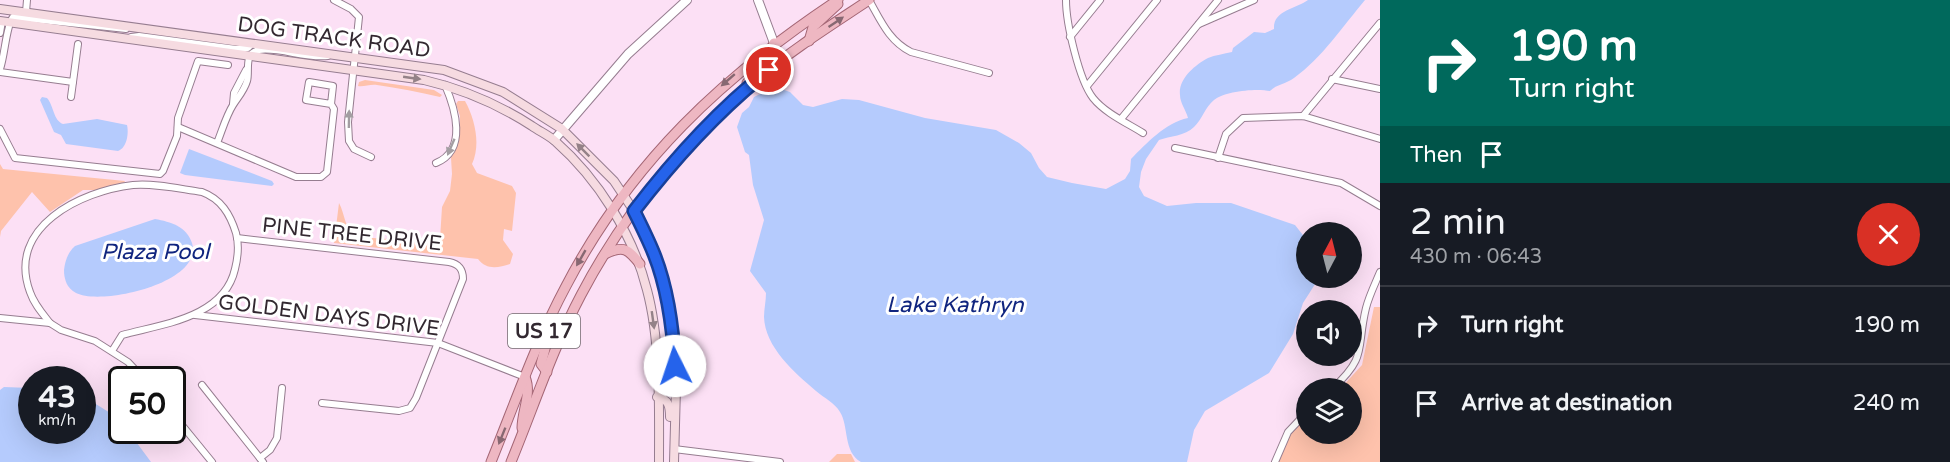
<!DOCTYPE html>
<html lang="en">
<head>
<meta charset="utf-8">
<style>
  body { margin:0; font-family:"Varela Round",sans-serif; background:#20242c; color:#f1f3f6; height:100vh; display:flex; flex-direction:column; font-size:22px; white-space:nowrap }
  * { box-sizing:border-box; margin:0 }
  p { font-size:20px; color:#9ea1a6 }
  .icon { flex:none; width:33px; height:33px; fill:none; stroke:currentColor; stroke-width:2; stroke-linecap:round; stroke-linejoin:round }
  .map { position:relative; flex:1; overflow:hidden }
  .drawer { display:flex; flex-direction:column; background:#171b24; width:570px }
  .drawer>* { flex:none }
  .guide { background:#00695c; color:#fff; overflow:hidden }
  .needle { width:39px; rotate:7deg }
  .controls { position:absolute; left:1296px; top:222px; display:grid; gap:12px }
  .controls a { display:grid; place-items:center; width:66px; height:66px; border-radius:50%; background:#171b24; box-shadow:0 6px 24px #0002; font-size:30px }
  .speed { position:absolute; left:18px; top:366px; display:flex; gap:12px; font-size:30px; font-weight:700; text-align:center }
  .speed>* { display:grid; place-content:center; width:78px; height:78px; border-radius:50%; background:#171b24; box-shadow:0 6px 24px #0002; line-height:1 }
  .speed small { font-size:15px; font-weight:400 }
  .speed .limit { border:3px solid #111; border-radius:9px; background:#fff; color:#111 }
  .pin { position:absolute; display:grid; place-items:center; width:51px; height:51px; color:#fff; margin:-26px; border:3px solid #fff; border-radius:50%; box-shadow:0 2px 6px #0007 }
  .me { position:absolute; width:66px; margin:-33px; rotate:356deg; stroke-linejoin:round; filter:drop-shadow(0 0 4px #0008) }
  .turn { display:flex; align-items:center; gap:21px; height:126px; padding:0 30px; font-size:27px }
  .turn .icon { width:78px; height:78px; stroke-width:2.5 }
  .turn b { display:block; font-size:42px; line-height:51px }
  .then { display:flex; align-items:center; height:57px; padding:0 30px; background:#0003; gap:12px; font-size:22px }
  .round { display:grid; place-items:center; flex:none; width:63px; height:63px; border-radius:32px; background:#20242c }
  .head { display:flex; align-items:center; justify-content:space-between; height:102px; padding:0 30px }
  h1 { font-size:36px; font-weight:600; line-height:45px }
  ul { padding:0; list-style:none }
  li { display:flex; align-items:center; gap:18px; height:78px; padding:0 30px; border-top:2px solid #363941 }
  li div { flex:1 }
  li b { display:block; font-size:22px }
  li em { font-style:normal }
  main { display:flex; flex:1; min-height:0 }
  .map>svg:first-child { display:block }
  .green { fill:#fec2ac }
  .water { fill:#b5cbfd }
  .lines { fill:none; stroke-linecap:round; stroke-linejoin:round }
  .minor-casing { stroke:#967d90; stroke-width:8 }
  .tertiary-casing { stroke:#967d90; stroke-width:10 }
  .secondary-casing { stroke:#967d90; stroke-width:10 }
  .primary-casing { stroke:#a46675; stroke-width:11 }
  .minor { stroke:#fff; stroke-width:6 }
  .tertiary { stroke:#fff; stroke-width:8 }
  .secondary { stroke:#f6dbe1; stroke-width:8 }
  .primary { stroke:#eeb7c2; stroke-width:9 }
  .oneway { fill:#876872 }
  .oneway2 { fill:#948288 }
  .oneway3 { fill:#a39ea2 }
  .route-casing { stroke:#184099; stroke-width:15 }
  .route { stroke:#2563eb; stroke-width:10 }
  .labels { text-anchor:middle; stroke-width:6; stroke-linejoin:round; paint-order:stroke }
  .shield { fill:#fff; stroke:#70686e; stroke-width:1.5 }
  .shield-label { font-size:20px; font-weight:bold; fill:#322830 }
  .street-label { font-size:21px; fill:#322830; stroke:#fff }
  .water-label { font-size:22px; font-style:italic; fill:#10257f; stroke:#fff }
</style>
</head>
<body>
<main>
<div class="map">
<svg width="1380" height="462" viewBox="0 0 1380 462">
  <rect width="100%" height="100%" fill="#fce0f5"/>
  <g class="green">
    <path d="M365 80 434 90 442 95 440 97C419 92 398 88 377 85 370 84 364 87 358 86L359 82Z"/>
    <path d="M458 101H465C475 119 481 145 472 164L477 173 512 186 516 193 512 231 504 229 503 240 513 254 510 264C498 268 486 270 478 259L334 243 339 203C345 214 345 231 357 237L436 242 440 239 442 207 450 191 452 174 451 158 460 126V116L456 104Z"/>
    <path d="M0 164 3 169 125 181 124 183 96 190H83L50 212 32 192 1 231 0 237Z"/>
    <path d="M1374 307H1380V462H1278L1290 434 1306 417V434H1352V388H1341L1362 365Z"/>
    <path d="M837 454H851L855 462H829Z"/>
  </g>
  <g class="water">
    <path d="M1308 0H1365C1343 26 1322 58 1294 78 1286 84 1277 84 1270 91 1257 88 1224 91 1214 100 1205 107 1202 120 1194 127 1185 136 1170 136 1159 140L1146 159 1141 172 1139 187 1144 196 1167 206 1196 203H1231L1295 225 1306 239V278H1319L1303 303 1293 334 1269 373 1205 411 1194 430 1187 462H861C843 452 849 426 840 412 835 403 824 398 816 391 794 372 765 347 764 317 764 309 766 301 766 293L750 271 764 220 753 185 749 155 745 152 737 127 742 113 749 107 754 97 766 91 781 89 790 92 803 105 813 107 842 99 859 100 925 118 996 130 1019 143 1031 153 1039 168 1047 177 1072 183 1106 189 1125 179 1130 171 1131 159C1147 143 1165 123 1188 118 1186 110 1180 103 1180 95 1178 79 1195 65 1208 58 1215 55 1224 54 1232 52L1233 48 1254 32 1265 33 1274 29C1273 10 1296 9 1308 0Z"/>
    <path d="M42 97 47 98C54 106 53 120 63 124L97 119 127 125C129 133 127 148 118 151L66 144 61 135 54 132 40 100Z"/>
    <path d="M189 149 272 181 274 184 272 186 185 175 180 173Z"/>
    <path d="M155 219C171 222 186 226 192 243 204 283 101 306 76 293 67 288 64 280 64 270 65 261 68 252 75 246Z"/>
    <path d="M4 387 31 388 32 430H82L83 396 115 416 121 423 122 430 128 431 151 462H0V390Z"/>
  </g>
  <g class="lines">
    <g class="minor-casing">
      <g id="minor">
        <path d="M334 0 351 9 359 17 348 122 349 141 354 149 371 157"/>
        <path d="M869 0C881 21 889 41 911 52L989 73"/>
        <path d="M1066 0C1066 23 1079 80 1093 98 1105 113 1127 123 1143 133"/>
        <path d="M26 12 27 0"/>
        <path d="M1199 24 1254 0"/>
        <path d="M0 33 2 21"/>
        <path d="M131 37 139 36 236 49 248 48 252 44"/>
        <path d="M1070 37 1100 0"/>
        <path d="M0 69C5 55 6 26 13 17L126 29"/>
        <path d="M0 72 73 82 78 44"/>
        <path d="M1332 79 1380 89"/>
        <path d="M1087 86 1157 0"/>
        <path d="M71 97 73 82"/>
        <path d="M233 104 234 93 246 70"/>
        <path d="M1303 116 1380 23"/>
        <path d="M1121 119 1218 0"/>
        <path d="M178 127 296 177H321L327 172 334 109 331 104 333 86 309 82 306 100 331 104"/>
        <path d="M0 129 15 158 160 174 163 171 177 136 178 118 198 61 228 65"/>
        <path d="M217 143C222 131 226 116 233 105 238 97 244 91 247 81 250 71 243 53 259 50 280 47 306 59 328 56"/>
        <path d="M1175 148 1341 183 1380 206"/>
        <path d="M1218 158 1226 134 1243 118 1303 116 1380 139"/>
        <path d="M436 163C468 150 455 108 445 85"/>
        <path d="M237 238 449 262C459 264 463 269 463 279L416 398 410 408 399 411 322 403"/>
        <path d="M195 315 438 343 525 377"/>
        <path d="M0 318 50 323 61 330 95 341 128 362 145 380"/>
        <path d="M50 323C42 313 34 304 30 292 6 227 81 191 133 185 155 183 180 189 202 192 221 199 230 214 236 233 239 244 238 257 235 269 224 318 162 324 122 335L112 351"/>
        <path d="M202 385 263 462"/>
        <path d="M1333 388C1368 356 1356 349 1366 308 1369 296 1375 284 1380 272"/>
        <path d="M172 413 212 462"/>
        <path d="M674 449 780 462"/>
        <path d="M260 458 270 450 277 438 282 388"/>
        <path d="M1275 462 1288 432 1306 413"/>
      </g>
    </g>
    <g class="tertiary-casing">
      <g id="tertiary">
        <path d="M758 0 774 43"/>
        <path d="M554 140 628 54 687 0"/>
      </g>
    </g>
    <g class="secondary-casing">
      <g id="secondary">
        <path d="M0 9 444 70 503 92 562 129 614 181 634 211 654 253 669 308 676 388 674 462"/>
        <path d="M0 21 424 80C463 89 498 104 532 126 539 131 548 135 555 141 598 179 633 234 647 290 661 342 659 408 659 462"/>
        <path d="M657 397C669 399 670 407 670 417"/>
      </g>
    </g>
    <g class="primary-casing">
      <g id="primary">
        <path d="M809 41 813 27 838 4"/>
        <path d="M747 83 772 54 774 43"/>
        <path d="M605 254C624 245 628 249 640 264"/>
        <path d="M547 372 541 364 551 326"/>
        <path d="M522 428C522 411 532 393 525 377"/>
        <path d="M491 462C515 403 536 342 566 286 631 162 722 77 838 0"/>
        <path d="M511 462C534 406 553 348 581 295 624 213 684 141 755 81 790 51 830 26 869 0"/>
      </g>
    </g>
    <use href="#minor" class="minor"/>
    <use href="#tertiary" class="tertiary"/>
    <use href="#secondary" class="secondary"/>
    <use href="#primary" class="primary"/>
  </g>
  <defs><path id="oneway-solid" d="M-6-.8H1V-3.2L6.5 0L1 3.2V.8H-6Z" transform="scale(1.5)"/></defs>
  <g class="oneway">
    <use href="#oneway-solid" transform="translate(836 22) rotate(-34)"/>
    <use href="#oneway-solid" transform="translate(728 80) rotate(139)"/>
    <use href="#oneway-solid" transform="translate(581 258) rotate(120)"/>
    <use href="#oneway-solid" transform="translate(502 436) rotate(112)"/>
  </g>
  <g class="oneway2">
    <use href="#oneway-solid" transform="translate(412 78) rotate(8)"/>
    <use href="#oneway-solid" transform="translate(583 150) rotate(-135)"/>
    <use href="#oneway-solid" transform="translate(653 320) rotate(82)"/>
  </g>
  <g class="oneway3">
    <use href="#oneway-solid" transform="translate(349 119) rotate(-89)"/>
    <use href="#oneway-solid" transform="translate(451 147) rotate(113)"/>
  </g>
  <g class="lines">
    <g class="route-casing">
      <path id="route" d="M675 366C673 328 668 289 654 254 648 239 641 225 634 211 674 159 717 111 769 70"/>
    </g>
    <use href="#route" class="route"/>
  </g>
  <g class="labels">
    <rect class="shield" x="508" y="314" width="72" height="34" rx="4.5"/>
    <g class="shield-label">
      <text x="544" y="338">US 17</text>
    </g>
    <g class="street-label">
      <text transform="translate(334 37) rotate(8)" y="7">DOG TRACK ROAD</text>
      <text transform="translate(352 234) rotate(6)" y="7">PINE TREE DRIVE</text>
      <text transform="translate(329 315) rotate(7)" y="7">GOLDEN DAYS DRIVE</text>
    </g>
    <g class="water-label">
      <text x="155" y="259">Plaza Pool</text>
      <text x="955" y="312">Lake Kathryn</text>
    </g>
  </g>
</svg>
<div class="controls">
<a><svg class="needle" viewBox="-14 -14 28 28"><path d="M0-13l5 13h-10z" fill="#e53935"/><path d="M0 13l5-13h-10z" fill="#9ea1a6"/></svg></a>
<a><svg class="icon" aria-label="sound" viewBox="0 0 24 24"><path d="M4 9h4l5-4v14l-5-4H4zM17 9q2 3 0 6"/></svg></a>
<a><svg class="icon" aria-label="layers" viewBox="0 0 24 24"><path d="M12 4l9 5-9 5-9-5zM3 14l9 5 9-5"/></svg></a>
</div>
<div class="speed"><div>43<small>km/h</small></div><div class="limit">50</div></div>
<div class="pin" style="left:769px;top:70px;background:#d93025"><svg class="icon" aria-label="arrive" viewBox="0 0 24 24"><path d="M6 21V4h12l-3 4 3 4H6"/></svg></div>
<svg class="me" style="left:675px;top:366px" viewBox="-20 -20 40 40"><circle r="19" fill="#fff"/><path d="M0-13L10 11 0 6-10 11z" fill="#2563eb"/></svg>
</div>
<section class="drawer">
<div class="guide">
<div class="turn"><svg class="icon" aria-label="right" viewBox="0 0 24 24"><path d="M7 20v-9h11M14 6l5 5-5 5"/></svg><div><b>190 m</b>Turn right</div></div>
<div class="then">Then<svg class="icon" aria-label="arrive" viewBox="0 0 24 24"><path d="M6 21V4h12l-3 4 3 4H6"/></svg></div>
</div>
<div class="head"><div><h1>2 min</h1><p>430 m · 06:43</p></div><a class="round" style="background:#d93025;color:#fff"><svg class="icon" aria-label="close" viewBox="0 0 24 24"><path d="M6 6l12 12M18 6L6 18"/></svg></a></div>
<ul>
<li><svg class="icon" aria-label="right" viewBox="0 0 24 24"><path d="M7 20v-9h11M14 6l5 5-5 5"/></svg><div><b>Turn right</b></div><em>190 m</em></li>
<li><svg class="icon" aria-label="arrive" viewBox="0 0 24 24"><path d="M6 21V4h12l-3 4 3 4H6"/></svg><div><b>Arrive at destination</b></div><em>240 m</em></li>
</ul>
</section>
</main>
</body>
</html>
